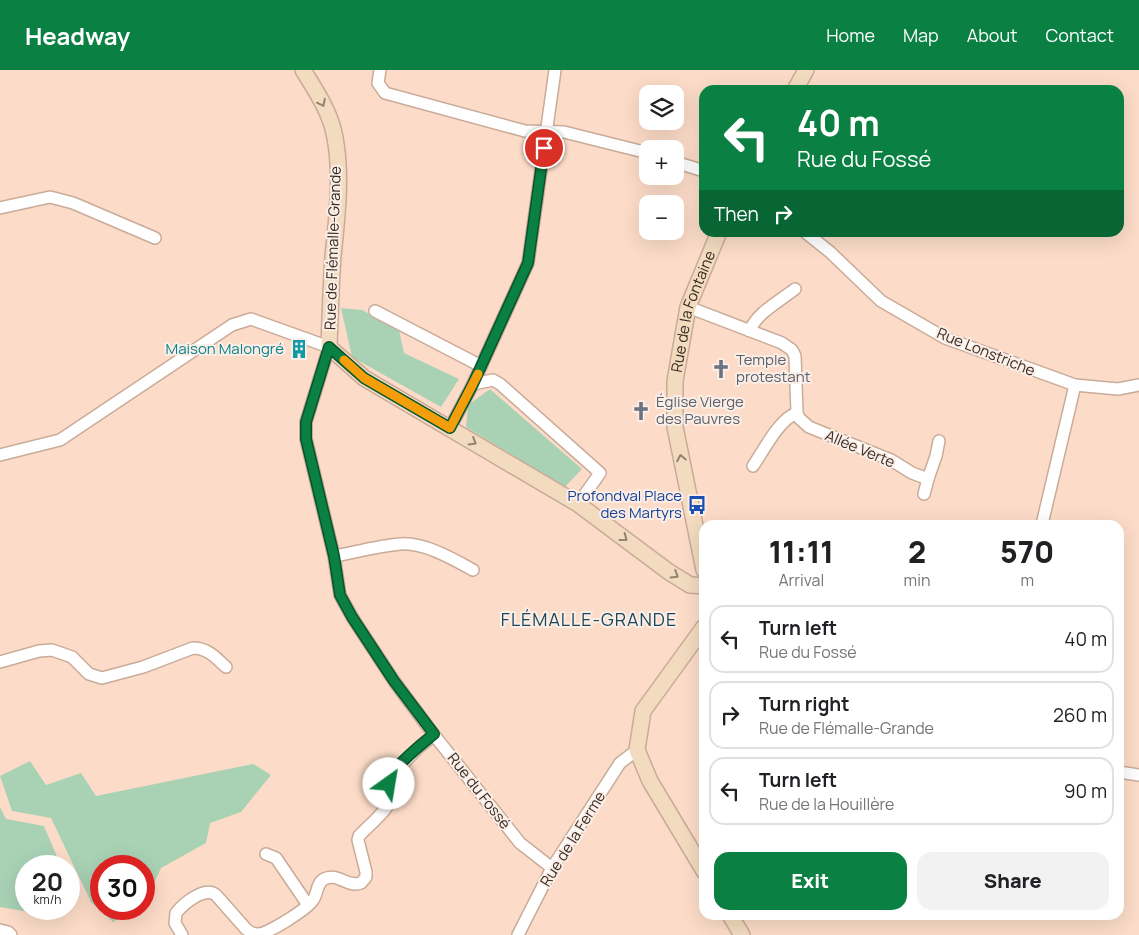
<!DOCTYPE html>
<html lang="en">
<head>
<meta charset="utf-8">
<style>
  body { margin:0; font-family:Manrope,sans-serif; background:#f2f2f2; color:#202124; height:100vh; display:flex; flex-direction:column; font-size:19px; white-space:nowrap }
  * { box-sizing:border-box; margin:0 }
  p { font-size:16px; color:#757577 }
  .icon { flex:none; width:28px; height:28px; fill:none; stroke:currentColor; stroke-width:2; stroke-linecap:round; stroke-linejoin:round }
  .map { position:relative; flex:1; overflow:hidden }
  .drawer { position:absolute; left:699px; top:450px; width:425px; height:400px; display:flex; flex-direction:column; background:#fff; border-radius:15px; box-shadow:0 5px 20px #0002 }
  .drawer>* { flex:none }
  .top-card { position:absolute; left:699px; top:15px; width:425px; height:152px; border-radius:15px; box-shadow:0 5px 20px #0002; background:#0b8043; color:#fff; overflow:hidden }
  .controls { position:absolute; left:639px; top:15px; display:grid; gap:10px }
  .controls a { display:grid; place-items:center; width:45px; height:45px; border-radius:10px; background:#fff; box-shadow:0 5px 20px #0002; font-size:25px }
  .speed { position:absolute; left:15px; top:785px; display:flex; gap:10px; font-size:25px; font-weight:700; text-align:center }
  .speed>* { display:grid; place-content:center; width:65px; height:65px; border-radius:50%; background:#fff; box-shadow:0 5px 20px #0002; line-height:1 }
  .speed small { font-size:12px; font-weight:400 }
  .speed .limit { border:8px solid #d22; background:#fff; color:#111 }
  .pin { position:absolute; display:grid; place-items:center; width:42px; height:42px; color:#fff; margin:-21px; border:2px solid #fff; border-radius:50%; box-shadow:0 1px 5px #0007 }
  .me { position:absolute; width:55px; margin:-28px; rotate:32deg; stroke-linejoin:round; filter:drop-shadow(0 0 4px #0008) }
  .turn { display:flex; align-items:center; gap:18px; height:105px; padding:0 15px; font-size:22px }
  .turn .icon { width:65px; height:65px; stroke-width:2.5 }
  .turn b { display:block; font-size:35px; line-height:42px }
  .then { display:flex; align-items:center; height:48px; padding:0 15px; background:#0003; gap:10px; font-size:19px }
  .eta { display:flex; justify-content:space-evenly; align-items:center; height:85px; text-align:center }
  .eta b { font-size:30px; font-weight:800; line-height:35px }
  .action { display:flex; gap:10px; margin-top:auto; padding:10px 15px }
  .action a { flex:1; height:58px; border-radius:15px; background:#0b8043; color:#fff; font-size:20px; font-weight:800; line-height:58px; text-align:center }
  .action a+a { background:#f2f2f2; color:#202124 }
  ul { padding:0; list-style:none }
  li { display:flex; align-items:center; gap:15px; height:68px; margin:0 10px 8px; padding:0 5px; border:2px solid #e0e0e0; border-radius:15px }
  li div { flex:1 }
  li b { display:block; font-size:19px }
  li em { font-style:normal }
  header { display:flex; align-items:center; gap:30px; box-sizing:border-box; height:70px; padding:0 25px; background:#0b8043; color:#fff }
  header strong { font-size:24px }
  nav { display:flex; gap:28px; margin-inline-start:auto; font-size:18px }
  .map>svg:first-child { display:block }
  .grass { fill:#a9d2b5 }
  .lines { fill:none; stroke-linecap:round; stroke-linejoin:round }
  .street-casing { stroke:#c9ab98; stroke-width:14 }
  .secondary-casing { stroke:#c9ab98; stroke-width:18 }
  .street { stroke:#fff; stroke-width:11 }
  .secondary { stroke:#f2dbbf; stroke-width:15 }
  .oneway { stroke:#948371 }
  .route-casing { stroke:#07532c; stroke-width:12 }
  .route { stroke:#0b8043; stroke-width:9 }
  .slow { stroke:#f59e0b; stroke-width:9 }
  .labels { text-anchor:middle; stroke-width:4; stroke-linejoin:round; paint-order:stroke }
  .street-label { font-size:15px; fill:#372b23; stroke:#fbeee6 }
  .culture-label { font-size:15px; fill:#0d838f; stroke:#fbeee6; text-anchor:end }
  .worship-label { font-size:15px; fill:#5b616d; stroke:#fbeee6; text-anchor:start }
  .transit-label { font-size:15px; fill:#164399; stroke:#fbeee6; text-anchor:end }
  .quarter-label { font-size:18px; letter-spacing:1px; fill:#1b465b; stroke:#fbeee6 }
</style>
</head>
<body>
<header>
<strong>Headway</strong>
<nav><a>Home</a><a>Map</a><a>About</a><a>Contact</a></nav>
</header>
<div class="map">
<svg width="1139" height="865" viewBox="0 0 1139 865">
  <rect width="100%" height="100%" fill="#fcdcc8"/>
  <g class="grass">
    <path d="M341 238 362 240 399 260 404 283 459 309 441 337 352 287Z"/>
    <path d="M490 319 582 399 565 417 466 357 468 335Z"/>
    <path d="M30 691 46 715 81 703 96 726 253 694 271 705 241 742 210 753 206 773 161 798 147 828 144 830V796H101V839H132L113 852 91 832 51 748 12 741 0 706Z"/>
    <path d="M0 737 6 749 44 756 61 796H26V839H47L40 844 0 837Z"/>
  </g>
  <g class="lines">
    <g class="street-casing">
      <g id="street">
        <path d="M380 0 378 13 385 23 525 61 564 62 648 83"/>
        <path d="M675 92 704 101"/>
        <path d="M0 138 50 127 73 133 155 168"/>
        <path d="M805 162 830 182 881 231 945 268 1075 315 1118 319 1139 315"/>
        <path d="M688 237 782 273 792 280 795 286 797 343 799 348 809 357 891 390 912 403 928 409"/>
        <path d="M375 241 481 296"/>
        <path d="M750 261C755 244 781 230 795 219"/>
        <path d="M473 314 493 310 500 314 600 403 578 434"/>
        <path d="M450 358 473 314 528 193 555 0"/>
        <path d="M0 385 60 370 232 255 251 249 329 277 306 352V369L334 486 340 525 352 547 394 611 434 665 520 773 552 798"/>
        <path d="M753 396C764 380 779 349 797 343"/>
        <path d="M924 424 928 409 936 386 939 371"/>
        <path d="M1044 455 1043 450 1075 315"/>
        <path d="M334 486C356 482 378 476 400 474 424 472 453 489 473 500"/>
        <path d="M0 592 39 581 52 580 72 587 89 604 102 608 143 597 193 578C208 578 216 588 226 597"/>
        <path d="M1119 702 1139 705"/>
        <path d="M266 784 276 788 308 835"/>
        <path d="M0 860 8 862 11 865"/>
        <path d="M182 865 175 853 176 843C184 833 205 816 216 825L246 859C250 862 252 864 257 864 267 865 307 839 313 830 318 823 316 814 324 809 338 802 347 818 361 813L366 807V802L358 770 359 766C367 757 389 739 391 729 392 720 387 713 392 705L419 677 434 665"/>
        <path d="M518 865 552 798 620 693 637 680"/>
      </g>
    </g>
    <g class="secondary-casing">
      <g id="secondary">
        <path d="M303 0C316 21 331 43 335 68 342 104 337 149 333 186 331 216 330 246 329 277L364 308 578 434 669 502 690 515 704 516"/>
        <path d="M795 20 806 0"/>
        <path id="s1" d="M704 500 675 357V311L688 237 719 162"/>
        <path d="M704 557 643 641 637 680 650 711 704 801"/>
        <path d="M730 845 742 865"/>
      </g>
    </g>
    <use href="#street" class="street"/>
    <use href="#secondary" class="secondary"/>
  </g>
  <defs><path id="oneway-chevron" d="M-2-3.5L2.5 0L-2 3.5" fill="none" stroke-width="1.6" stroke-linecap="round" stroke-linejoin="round" transform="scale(1.25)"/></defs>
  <g class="oneway">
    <use href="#oneway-chevron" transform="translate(322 33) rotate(64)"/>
    <use href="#oneway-chevron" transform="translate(473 372) rotate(31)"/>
    <use href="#oneway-chevron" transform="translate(681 388) rotate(-101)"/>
    <use href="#oneway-chevron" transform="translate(624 468) rotate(37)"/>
    <use href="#oneway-chevron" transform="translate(675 505) rotate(32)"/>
  </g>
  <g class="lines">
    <g class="route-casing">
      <path id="route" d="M389 714C389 699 422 674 434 664L394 611 352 547 340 525 334 486 306 369V352L329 277 364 308 450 358 473 314 528 193 544 78"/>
    </g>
    <use href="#route" class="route"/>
    <path class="slow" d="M344 290 364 308 450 358 478 304"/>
  </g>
  <defs>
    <g id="building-bare" transform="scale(1.5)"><path d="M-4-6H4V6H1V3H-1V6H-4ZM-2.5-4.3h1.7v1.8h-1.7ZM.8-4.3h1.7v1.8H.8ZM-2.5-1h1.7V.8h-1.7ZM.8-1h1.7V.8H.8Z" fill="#0f9aa8" stroke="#fbeee6" stroke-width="2.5" paint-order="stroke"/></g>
    <g id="church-bare" transform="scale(1.5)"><path d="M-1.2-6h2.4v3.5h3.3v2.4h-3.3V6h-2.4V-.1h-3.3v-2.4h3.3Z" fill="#6b7280" stroke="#fbeee6" stroke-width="2.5" paint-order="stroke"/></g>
    <g id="bus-bare" transform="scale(1.5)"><path d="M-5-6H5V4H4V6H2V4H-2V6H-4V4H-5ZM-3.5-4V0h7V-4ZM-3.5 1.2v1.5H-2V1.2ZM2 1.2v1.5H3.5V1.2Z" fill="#1a4fb4" stroke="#fbeee6" stroke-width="2.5" paint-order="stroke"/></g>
  </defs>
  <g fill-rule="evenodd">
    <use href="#building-bare" x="299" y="279"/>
    <use href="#church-bare" x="721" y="299"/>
    <use href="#church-bare" x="641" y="341"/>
    <use href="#bus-bare" x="697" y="435"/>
  </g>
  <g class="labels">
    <g class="street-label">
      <text transform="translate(333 178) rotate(-88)" y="5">Rue de Flémalle-Grande</text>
      <text dy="5" stroke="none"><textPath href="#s1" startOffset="264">Rue de la Fontaine</textPath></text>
      <text transform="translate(986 282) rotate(22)" y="5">Rue Lonstriche</text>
      <text transform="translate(860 379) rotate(23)" y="5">Allée Verte</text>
      <text transform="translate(479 721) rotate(52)" y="5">Rue du Fossé</text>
      <text transform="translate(573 769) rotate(-58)" y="5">Rue de la Ferme</text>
    </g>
    <g class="culture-label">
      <text x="284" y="284">Maison Malongré</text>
    </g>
    <g class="worship-label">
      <text x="736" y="295">Temple<tspan x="736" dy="17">protestant</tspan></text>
      <text x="656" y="337">Église Vierge<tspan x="656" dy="17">des Pauvres</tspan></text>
    </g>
    <g class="transit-label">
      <text x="682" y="431">Profondval Place<tspan x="682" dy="17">des Martyrs</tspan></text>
    </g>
    <g class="quarter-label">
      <text x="589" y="556">FLÉMALLE-GRANDE</text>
    </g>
  </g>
</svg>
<div class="controls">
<a><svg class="icon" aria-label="layers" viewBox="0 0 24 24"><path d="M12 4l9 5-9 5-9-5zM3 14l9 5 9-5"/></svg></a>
<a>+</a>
<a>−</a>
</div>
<div class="speed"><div>20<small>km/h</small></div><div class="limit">30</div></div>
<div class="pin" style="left:544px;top:78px;background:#d93025"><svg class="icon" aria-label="arrive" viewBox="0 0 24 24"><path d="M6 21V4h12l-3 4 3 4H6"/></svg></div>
<svg class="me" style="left:389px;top:714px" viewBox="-20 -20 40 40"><circle r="19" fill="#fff"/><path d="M0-13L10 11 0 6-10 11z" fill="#0b8043"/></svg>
<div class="top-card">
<div class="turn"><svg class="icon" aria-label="left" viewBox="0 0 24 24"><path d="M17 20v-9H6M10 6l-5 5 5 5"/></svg><div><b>40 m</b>Rue du Fossé</div></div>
<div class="then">Then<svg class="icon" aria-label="right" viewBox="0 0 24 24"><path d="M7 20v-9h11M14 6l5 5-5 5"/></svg></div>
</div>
<section class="drawer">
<div class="eta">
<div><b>11:11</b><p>Arrival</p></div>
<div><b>2</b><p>min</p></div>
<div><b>570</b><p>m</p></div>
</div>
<ul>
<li><svg class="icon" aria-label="left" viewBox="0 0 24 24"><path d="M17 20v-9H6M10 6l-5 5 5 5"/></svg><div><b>Turn left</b><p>Rue du Fossé</p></div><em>40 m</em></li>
<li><svg class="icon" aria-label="right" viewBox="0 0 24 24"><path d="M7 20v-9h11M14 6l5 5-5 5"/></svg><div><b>Turn right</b><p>Rue de Flémalle-Grande</p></div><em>260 m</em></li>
<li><svg class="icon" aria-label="left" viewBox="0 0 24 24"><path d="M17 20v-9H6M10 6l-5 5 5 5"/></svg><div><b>Turn left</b><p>Rue de la Houillère</p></div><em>90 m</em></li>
</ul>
<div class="action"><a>Exit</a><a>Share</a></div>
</section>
</div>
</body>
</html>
